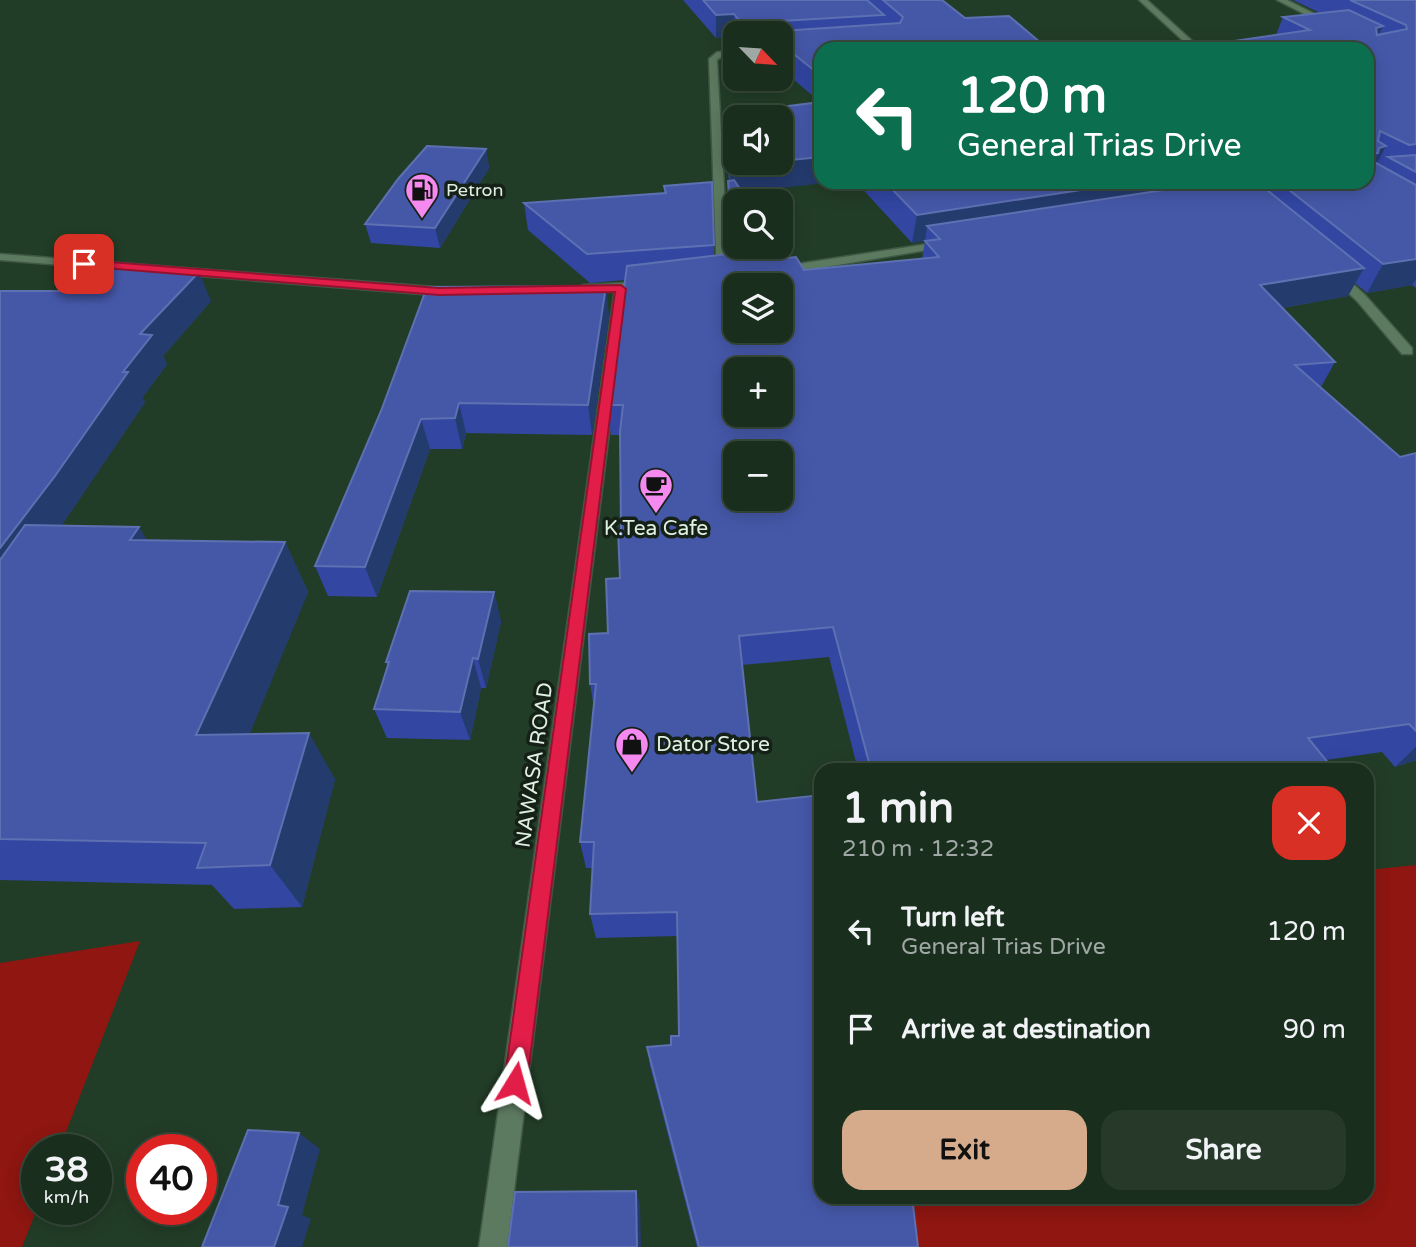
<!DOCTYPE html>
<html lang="en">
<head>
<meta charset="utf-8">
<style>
  body { margin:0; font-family:"Varela Round",sans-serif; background:#273a2a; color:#f1f3f6; height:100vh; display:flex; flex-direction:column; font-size:26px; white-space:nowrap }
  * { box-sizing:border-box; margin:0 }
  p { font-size:23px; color:#9fa8a4 }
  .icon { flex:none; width:38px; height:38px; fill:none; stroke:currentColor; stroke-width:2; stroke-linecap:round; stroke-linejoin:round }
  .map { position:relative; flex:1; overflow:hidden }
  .details { position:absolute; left:814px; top:763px; width:560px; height:441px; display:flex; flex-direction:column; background:#1a2e1d; border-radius:21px; box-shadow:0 4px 18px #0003,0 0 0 2px #384a3b }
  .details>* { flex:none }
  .top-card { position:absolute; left:814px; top:42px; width:560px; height:147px; border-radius:21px; box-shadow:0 4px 18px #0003,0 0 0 2px #384a3b; background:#0b6e4f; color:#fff; overflow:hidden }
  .needle { width:46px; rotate:115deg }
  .tools { position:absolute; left:723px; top:21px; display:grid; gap:14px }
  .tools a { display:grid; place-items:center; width:70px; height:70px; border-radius:14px; background:#1a2e1d; box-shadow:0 4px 18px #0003,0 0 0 2px #384a3b; font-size:35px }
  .speed { position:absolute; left:21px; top:1134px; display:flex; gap:14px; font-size:35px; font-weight:700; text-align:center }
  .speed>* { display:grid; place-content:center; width:91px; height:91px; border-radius:50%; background:#1a2e1d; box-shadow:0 4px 18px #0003,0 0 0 2px #384a3b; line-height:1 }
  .speed small { font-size:18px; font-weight:400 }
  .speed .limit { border:10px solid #d22; background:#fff; color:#111 }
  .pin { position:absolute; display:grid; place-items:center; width:60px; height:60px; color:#fff; margin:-30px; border-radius:14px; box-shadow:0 4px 10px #0006 }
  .me { position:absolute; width:77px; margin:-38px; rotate:8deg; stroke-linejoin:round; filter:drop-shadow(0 0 5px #0008) }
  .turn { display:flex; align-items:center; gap:24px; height:147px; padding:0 28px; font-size:32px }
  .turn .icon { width:91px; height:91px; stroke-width:2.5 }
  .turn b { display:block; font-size:49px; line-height:60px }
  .round { display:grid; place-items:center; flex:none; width:74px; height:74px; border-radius:21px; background:#273a2a }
  .headline { display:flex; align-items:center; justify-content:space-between; height:119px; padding:0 28px }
  h1 { font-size:42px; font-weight:800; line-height:52px }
  .action { display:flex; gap:14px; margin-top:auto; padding:14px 28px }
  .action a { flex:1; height:80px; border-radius:21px; background:#d6ab8b; color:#111; font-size:28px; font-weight:800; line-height:80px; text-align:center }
  .action a+a { background:#273a2a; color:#f1f3f6 }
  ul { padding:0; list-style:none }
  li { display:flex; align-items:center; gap:21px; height:98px; padding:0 28px }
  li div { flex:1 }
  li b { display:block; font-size:26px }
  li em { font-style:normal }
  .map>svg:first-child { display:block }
  .green { fill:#8f1611 }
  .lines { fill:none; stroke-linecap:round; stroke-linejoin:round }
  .minor-casing { stroke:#405945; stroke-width:3 }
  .tertiary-casing { stroke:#405945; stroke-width:3 }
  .secondary-casing { stroke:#405945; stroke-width:3 }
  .minor { fill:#5c7a60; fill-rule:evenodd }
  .tertiary { fill:#5c7a60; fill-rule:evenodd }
  .secondary { fill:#5c7a60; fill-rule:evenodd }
  .wall { fill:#3246a2 }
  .shaded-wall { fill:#243b6e }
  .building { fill:#4558a8; stroke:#5d70b1; stroke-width:2; fill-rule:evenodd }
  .route { fill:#e11d48; stroke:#92132f; stroke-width:2 }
  .labels { text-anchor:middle; stroke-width:7; stroke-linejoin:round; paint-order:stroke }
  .far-poi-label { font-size:18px; fill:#dfefe0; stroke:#152116; text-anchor:start }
  .poi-label { font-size:21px; fill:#dfefe0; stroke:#152116 }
  .street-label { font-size:21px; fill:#dfefe0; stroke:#152116 }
</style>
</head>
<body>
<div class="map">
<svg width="1416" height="1247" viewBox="0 0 1416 1247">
  <rect width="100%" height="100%" fill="#223d27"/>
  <g class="green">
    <path d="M1416 865V1247H871L876 1197H1367V870Z"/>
    <path d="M140 941 59 1150H37V1209L22 1247H0V963Z"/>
  </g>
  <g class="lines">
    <g class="minor-casing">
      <g id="minor">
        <path d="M1139 0H1147L1201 49H1192Z"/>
        <path d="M1277 0H1287L1335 24 1328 26Z"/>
        <path d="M735 51V55L722 56 717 60 729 279 723 283 717 279 709 59 717 52Z"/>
        <path d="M1331 271H1339L1365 295 1412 348V354H1402L1357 301 1331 277Z"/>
      </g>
    </g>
    <g class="tertiary-casing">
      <path id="tertiary" d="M621 285 627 289 507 1247H479L615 289Z"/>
    </g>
    <g class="secondary-casing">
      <g id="secondary">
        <path d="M947 241 951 242V246L778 275 772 271 778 267Z"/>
        <path d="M0 254 447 288 453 292 447 296 0 260Z"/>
        <path d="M646 282 652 286 650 289 583 293 577 289 583 285Z"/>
      </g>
    </g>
    <use href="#minor" class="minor"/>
    <use href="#tertiary" class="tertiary"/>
    <use href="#secondary" class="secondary"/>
  </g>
  <g class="wall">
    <path d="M683 0H942L965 18 821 49V182L742 192 735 247H771V249L804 270 922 259 925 241 912 243 856 182H1367V49L1276 35 1283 17 1320 13 1293 0H1416V288L1412 285 1367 293 1355 283 1348 296 1282 308 1335 362 1321 387 1400 457 1416 453V760L1395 767 1382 752 1326 760 1334 770H858L829 657 742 665 757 802 821 1197 859 1203 918 1247H697L650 1066 647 1047 671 1045 679 1036 678 936 596 938 590 914 593 868H586L580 842 594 708 590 684 608 633 620 578 621 530 620 435H611L608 405 625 280 590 283 528 230 524 203 664 193V186L714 245V256L730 254 728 208 729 181 724 140 725 114 820 102 780 68V33H735V38L734 37 716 38Z"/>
    <path d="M486 149 489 168 440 248 371 243 365 224Z"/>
    <path d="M0 291 211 301 163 356 167 364 142 398 145 402 61 526 139 527 147 541 285 542 308 592 249 734 335 779 302 907 234 909 212 885 0 880Z"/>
    <path d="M609 315 592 435 466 433 462 449H430L377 597 328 596 315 566 381 411Z"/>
    <path d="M494 592 501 622 486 688H481L470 740 387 738 374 709 387 666 386 662Z"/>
  </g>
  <g class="shaded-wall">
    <path d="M734 14V37L716 38V15Z"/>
    <path d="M756 23V33H742V24Z"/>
    <path d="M1383 26 1372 49 1376 28Z"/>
    <path d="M1386 146 1372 173 1367 174 1378 153 1379 148Z"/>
    <path d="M486 149 489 168 440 248 435 228Z"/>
    <path d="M821 157V182H834L730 194V167L768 163H780V161Z"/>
    <path d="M1133 182H1265L1263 188 927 226 925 241 912 243 917 215Z"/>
    <path d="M735 242V247H771L770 265 731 271 732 243Z"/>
    <path d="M1416 259V279L1412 285 1367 293 1383 264Z"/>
    <path d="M1364 268 1348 296 1246 314 1260 285Z"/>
    <path d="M199 272 211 301 163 356 167 364 142 398 145 402 75 506 0 611V548L123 372 140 334Z"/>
    <path d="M606 286 609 315 592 435 588 405Z"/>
    <path d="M459 403 466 433 462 449 455 418Z"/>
    <path d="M421 419 430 449 377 597 365 567Z"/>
    <path d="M139 527 170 577 130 540Z"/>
    <path d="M285 542 308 592 230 782 196 735Z"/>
    <path d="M494 592 501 622 486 688 478 659Z"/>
    <path d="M473 658 481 688 470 740 460 712Z"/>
    <path d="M309 733 335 779 302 907 270 865Z"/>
    <path d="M1416 747V760L1395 767Z"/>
    <path d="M299 1133 320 1149 302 1215 311 1219 302 1247H274L278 1205Z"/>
    <path d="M636 1191 640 1204 641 1247H637Z"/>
  </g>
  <g class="building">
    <path d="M703 0H867L884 15 781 21 779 29 781 31 900 23 903 17 883 0H942L965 18 1009 16 1048 49H821V76L780 43V33H769L756 23 742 24 734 14 716 15Z"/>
    <path d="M1350 0H1416V144L1409 145 1380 131 1378 141 1386 146 1379 148 1378 153H1367V49H1179L1310 30 1283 17 1349 10 1383 26 1376 28 1377 35 1407 29 1406 25Z"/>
    <path d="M821 102V157L780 161V117H735V163H768L730 167 725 114Z"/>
    <path d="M427 146 486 149 435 228 365 224 398 179Z"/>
    <path d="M1416 155V172L1388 157Z"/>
    <path d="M1367 158 1416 185V259L1383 264 1279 182H1367Z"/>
    <path d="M734 180 748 201H735V242L732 243 728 181Z"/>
    <path d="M712 182 714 245 587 254 524 203 666 193 664 186Z"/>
    <path d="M885 182H1133L917 215Z"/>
    <path d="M1216 182H1257L1364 268 1260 285 1335 362 1295 365 1400 457 1416 453V731L1409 724 1308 738 1334 770H871L833 627 739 636 757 802 821 795V1197H858L859 1203 913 1205 918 1247H699L647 1047 671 1045V1036H679L677 912 590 914 594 842H580L596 684H590L589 634 608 633 606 579 620 578 618 530H621L620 432 623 405H608L627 266 779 248 786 258 796 257 804 270 939 257 925 241 940 239 927 226ZM735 285H780V331H735ZM735 369H780V415H735ZM735 453H780V499H735Z"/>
    <path d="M85 265 199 272 140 334 152 335 123 372H128L55 476 0 548V291H60Z"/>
    <path d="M606 286 588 405 459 403 455 418 421 419 365 567 315 566 381 411 427 287Z"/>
    <path d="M25 525 139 527 130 540 285 542 196 735 309 733 270 865 197 868 206 843 0 839V560Z"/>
    <path d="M410 591 494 592 478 659 473 658 460 712 374 709 389 662H386Z"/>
    <path d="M248 1130 299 1133 278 1205 288 1207 274 1247H202Z"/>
    <path d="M636 1191 637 1247H508L515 1192Z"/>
  </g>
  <path class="route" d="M84 260 439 288 621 285 626 289 527 1083 523 1091 515 1094 507 1091 504 1083 615 292 439 295 80 266V261Z"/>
  <defs>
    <g id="fuel-pin" transform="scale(1.75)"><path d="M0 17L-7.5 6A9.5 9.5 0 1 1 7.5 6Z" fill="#f489f0" stroke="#152116"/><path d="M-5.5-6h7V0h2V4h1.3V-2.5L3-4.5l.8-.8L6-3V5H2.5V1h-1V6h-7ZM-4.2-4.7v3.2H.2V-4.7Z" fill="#111"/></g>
    <g id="cafe-pin" transform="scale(1.75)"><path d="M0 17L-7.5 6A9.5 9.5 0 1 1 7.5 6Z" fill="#f489f0" stroke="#152116"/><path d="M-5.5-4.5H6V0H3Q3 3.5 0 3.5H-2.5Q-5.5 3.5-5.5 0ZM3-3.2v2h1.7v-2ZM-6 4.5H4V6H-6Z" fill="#111"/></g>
    <g id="shop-pin" transform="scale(1.75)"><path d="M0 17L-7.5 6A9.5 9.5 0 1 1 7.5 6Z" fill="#f489f0" stroke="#152116"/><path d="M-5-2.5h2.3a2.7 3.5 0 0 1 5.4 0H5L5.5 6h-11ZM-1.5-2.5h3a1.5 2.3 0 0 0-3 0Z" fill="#111"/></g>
  </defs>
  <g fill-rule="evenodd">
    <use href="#fuel-pin" x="422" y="190"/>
    <use href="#cafe-pin" x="656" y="485"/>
    <use href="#shop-pin" x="632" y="744"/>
  </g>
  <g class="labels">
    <g class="far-poi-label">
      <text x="446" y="196">Petron</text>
    </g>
    <g class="poi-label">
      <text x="656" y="535">K.Tea Cafe</text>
      <text x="656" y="751" text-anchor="start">Dator Store</text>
    </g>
    <g class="street-label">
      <text transform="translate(534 765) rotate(-82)" y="7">NAWASA ROAD</text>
    </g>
  </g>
</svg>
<div class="tools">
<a><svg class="needle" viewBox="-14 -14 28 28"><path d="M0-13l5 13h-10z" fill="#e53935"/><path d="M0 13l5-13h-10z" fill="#9fa8a4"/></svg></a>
<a><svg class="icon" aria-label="sound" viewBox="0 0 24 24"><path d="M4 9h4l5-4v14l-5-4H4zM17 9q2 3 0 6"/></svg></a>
<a><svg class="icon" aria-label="search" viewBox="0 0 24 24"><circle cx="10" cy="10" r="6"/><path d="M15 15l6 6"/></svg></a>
<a><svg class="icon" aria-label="layers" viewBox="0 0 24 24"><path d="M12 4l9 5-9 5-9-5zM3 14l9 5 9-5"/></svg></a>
<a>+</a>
<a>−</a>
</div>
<div class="speed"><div>38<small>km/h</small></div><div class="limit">40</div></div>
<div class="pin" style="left:84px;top:264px;background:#d93025"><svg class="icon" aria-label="arrive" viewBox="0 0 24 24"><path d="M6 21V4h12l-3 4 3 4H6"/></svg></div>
<svg class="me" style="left:515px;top:1083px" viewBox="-20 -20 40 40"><path d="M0-17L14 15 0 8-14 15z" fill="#e11d48" stroke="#fff" stroke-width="4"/></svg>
<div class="top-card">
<div class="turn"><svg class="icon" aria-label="left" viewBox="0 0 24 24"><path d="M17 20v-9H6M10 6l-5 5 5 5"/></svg><div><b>120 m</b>General Trias Drive</div></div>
</div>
<section class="details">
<div class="headline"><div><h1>1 min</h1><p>210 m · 12:32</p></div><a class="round" style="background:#d93025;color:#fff"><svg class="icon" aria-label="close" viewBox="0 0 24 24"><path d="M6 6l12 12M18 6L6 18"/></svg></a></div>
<ul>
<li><svg class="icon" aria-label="left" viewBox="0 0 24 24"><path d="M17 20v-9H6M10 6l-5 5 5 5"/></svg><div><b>Turn left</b><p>General Trias Drive</p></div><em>120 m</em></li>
<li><svg class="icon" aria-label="arrive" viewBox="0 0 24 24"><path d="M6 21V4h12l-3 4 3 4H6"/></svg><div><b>Arrive at destination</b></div><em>90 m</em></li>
</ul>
<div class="action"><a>Exit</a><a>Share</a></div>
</section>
</div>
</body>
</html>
